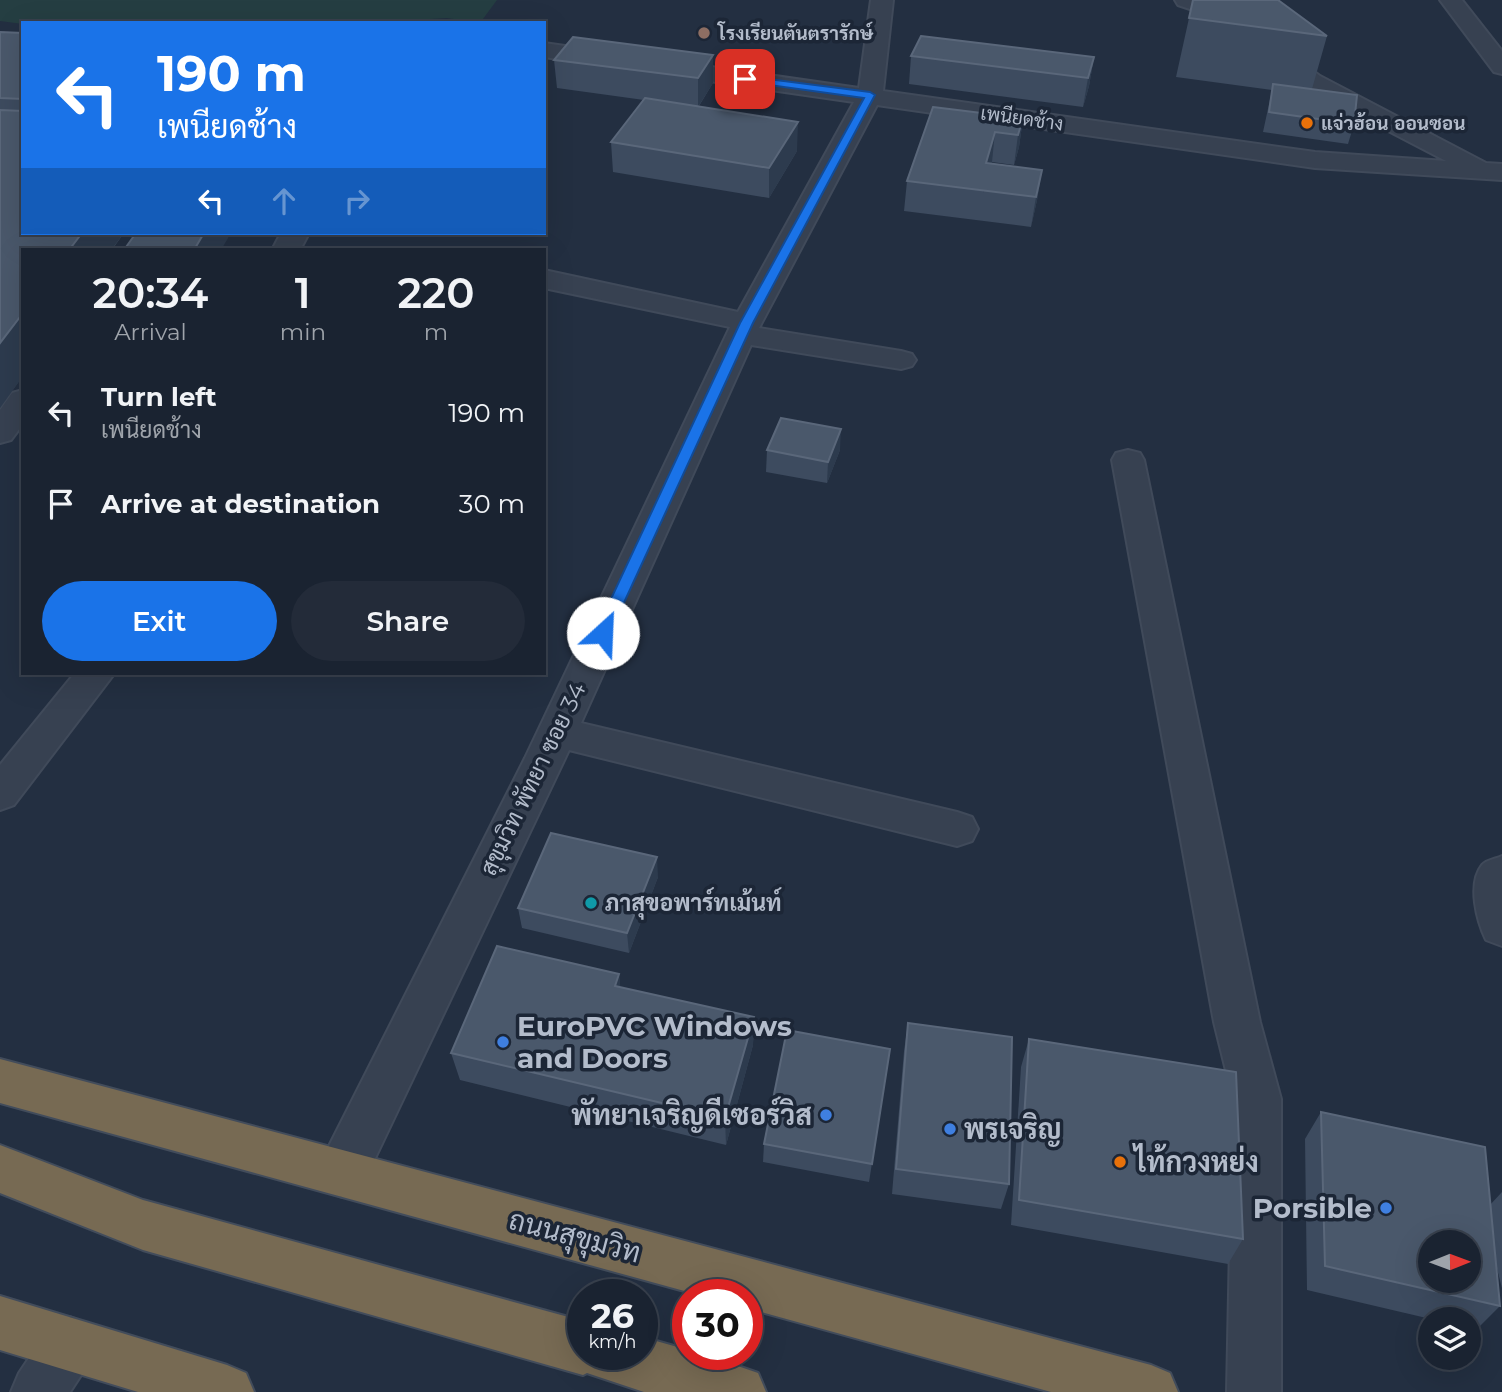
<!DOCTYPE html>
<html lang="en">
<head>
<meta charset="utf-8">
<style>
  body { margin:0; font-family:Montserrat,Sarabun,sans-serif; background:#232b39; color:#f1f3f6; height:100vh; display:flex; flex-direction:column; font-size:26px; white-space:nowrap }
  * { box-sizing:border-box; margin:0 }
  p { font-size:23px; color:#9fa4ab }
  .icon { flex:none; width:38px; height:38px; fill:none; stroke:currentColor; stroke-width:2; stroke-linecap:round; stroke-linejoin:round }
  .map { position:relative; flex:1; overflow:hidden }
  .drawer { position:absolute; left:21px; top:248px; width:525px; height:427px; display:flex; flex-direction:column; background:#1a2331; border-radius:0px; box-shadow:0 7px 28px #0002,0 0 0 2px #38404d }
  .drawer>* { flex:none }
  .guide { position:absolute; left:21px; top:21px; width:525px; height:214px; border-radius:0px; box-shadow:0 7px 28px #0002,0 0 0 2px #38404d; background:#1a73e8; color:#fff; overflow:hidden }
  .needle { width:46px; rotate:89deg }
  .fabs { position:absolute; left:1418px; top:1230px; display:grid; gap:14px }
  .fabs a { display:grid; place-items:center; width:63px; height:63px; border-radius:50%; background:#1a2331; box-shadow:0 7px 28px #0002,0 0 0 2px #38404d; font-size:35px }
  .speed { position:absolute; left:567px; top:1279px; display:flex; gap:14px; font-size:35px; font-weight:700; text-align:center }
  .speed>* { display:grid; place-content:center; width:91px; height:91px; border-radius:50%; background:#1a2331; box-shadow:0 7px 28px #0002,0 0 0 2px #38404d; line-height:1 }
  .speed small { font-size:18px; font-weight:400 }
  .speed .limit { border:10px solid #d22; background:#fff; color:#111 }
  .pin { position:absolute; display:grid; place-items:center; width:60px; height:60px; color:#fff; margin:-30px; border-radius:14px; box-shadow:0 4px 10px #0006 }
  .me { position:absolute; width:77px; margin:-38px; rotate:25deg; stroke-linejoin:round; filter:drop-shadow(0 0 5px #0008) }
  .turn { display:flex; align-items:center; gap:24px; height:147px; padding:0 21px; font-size:32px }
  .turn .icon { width:91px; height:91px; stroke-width:2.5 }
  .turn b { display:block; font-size:49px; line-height:60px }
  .lanes { display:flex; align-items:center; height:66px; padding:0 21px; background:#0003; justify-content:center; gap:35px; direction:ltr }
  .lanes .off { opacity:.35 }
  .eta { display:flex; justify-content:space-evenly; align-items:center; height:119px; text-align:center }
  .eta b { font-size:42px; font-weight:600; line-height:49px }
  .cta { display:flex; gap:14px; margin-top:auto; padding:14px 21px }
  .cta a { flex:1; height:80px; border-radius:42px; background:#1a73e8; color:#fff; font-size:28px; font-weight:600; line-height:80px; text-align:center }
  .cta a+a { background:#232b39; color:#f1f3f6 }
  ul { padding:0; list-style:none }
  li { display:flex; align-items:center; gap:21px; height:91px; padding:0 21px }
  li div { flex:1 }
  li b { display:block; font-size:26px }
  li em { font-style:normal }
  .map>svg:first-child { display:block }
  .green { fill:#253e42 }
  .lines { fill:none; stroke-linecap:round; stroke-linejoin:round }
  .minor-casing { stroke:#404a5a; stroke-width:4 }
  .highway-casing { stroke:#424c5b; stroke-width:4 }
  .minor { fill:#374151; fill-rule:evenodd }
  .highway { fill:#776a53; fill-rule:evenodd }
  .wall { fill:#3d4b5f }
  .shaded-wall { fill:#2d3b4e }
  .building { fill:#4a586b; stroke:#5a677a; stroke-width:2; fill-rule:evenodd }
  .route { fill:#1a73e8; stroke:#114b97; stroke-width:2 }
  .education-dot { fill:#8d6e63; stroke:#1c2636; stroke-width:2.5 }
  .food-dot { fill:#e8710a; stroke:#1c2636; stroke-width:2.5 }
  .culture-dot { fill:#0f9aa8; stroke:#1c2636; stroke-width:2.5 }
  .shop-dot { fill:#3f7fe0; stroke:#1c2636; stroke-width:2.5 }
  .labels { text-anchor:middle; stroke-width:7; stroke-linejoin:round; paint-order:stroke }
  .far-poi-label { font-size:19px; font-weight:bold; fill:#b3bccb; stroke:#1c2636; text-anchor:start }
  .far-street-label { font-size:19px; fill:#b3bccb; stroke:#1c2636 }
  .street-label { font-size:23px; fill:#b3bccb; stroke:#1c2636 }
  .poi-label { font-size:23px; font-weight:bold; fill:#b3bccb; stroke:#1c2636; text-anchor:start }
  .near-poi-label { font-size:28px; font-weight:bold; fill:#b3bccb; stroke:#1c2636; text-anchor:start }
  .near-street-label { font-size:28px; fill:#b3bccb; stroke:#1c2636 }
</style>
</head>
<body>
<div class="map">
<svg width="1502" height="1392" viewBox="0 0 1502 1392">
  <rect width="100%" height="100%" fill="#232f41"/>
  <path class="green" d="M0 0H497L480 23 447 18 364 23 23 24 0 21Z"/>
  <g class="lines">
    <g class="minor-casing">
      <g id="minor">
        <path d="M871 0H893L883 91 1315 152 1446 161 1302 86 1211 16 1178 5 1175 0H1208L1227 6 1320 76 1486 163 1502 164V180L1315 168 877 105 759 328 901 351 912 354 916 360 912 366 901 369 751 345 581 723 957 812 972 817 978 829 972 841 957 846 569 750 360 1190 342 1197 324 1190 317 1173 324 1156 525 758 730 327 544 288V270L738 312 854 102 544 57V43L859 88Z"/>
        <path d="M1440 0H1462L1502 51V74L1494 72Z"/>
        <path d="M281 233H309L300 250H272Z"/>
        <path d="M23 390V424L11 440 0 443V410L12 393Z"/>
        <path d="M1128 450 1140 453 1144 460 1260 1022 1281 1099V1392H1227L1233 1099 1214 1022 1112 460 1116 453Z"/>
        <path d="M74 674H114L14 805 0 810V765Z"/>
        <path d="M1502 856V946L1486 940C1477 921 1467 884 1482 865 1486 860 1496 859 1502 856Z"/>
        <path d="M70 1317 89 1325 97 1344 89 1363 70 1392H11L19 1373 51 1325Z"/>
      </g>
    </g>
    <g class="highway-casing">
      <g id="highway">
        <path d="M0 1059 1151 1365 1170 1373 1178 1392H1051L747 1308V1295H699L0 1103Z"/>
        <path d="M0 1145 143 1200 583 1321V1354H642V1337L688 1350V1354H703L758 1373 766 1392H644L587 1373 583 1375 143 1250 0 1193Z"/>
        <path d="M0 1296 227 1365 246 1373 254 1392H138L0 1350Z"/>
      </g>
    </g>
    <use href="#minor" class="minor"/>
    <use href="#highway" class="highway"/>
  </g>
  <g class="wall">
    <path d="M1193 0 1327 36 1312 89 1354 124 1348 144 1263 132 1272 90 1176 77Z"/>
    <path d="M0 32 23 33V233H124L0 408Z"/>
    <path d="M573 37 713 83 699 106 797 151 769 198 613 172 611 142 644 100 557 88 554 60Z"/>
    <path d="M911 56 1094 57 1089 86 1083 107 909 84Z"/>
    <path d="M1023 118 1019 147 1014 165 992 162 991 164 1042 170 1037 200 1031 227 904 211 907 181Z"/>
    <path d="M767 450H840L827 483 766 472Z"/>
    <path d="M658 877 629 953 522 928 518 908Z"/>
    <path d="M619 974 620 987 754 1017 753 1045 726 1145 460 1080 451 1053Z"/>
    <path d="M908 1023 1009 1184 1001 1209 892 1194 904 1051Z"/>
    <path d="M1029 1039 1243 1239 1228 1264 1011 1225 1021 1067Z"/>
    <path d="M890 1049 869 1182 763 1162 764 1144Z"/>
    <path d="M1321 1112 1490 1205 1502 1192V1288L1496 1265 1500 1306 1477 1329 1468 1327V1320H1435L1307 1290 1305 1139Z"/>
  </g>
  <g class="shaded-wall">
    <path d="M713 55V83L698 107V78Z"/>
    <path d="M1094 57 1089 86 1083 107 1088 78Z"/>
    <path d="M1023 118 1019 147 1014 165 1018 135Z"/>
    <path d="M798 122 797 151 769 198V168Z"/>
    <path d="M995 132 992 162 983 193 986 163Z"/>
    <path d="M1042 170 1037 200 1031 227 1036 197Z"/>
    <path d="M82 233H124L111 250H69Z"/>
    <path d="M204 233H231L221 250H194Z"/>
    <path d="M23 313V376L0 408V343Z"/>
    <path d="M841 429 840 450 827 483 828 462Z"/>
    <path d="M657 857 658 877 629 953 627 933Z"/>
    <path d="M619 974 622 1003 615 986Z"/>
    <path d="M754 1017 753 1045 726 1145 725 1118Z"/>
  </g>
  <g class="building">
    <path d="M1193 0H1278L1327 36 1189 18Z"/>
    <path d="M0 32 23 33V99L0 98Z"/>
    <path d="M921 36 1094 57 1088 78 911 56Z"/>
    <path d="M573 37 713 55 698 78 554 60Z"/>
    <path d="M1273 84 1357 95 1354 124 1269 112Z"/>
    <path d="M645 98 798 122 769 168 611 142Z"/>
    <path d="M933 107 1023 118 1018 135 995 132 986 163 1042 170 1036 197 907 181Z"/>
    <path d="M0 110 23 111V233H82L69 250H23V313L0 343Z"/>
    <path d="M136 233H204L194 250H124Z"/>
    <path d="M781 418 841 429 828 462 767 450Z"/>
    <path d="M551 833 657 857 627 933 518 908Z"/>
    <path d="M497 946 619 974 615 986 754 1017 725 1118 451 1053Z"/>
    <path d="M908 1023 1012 1037 1009 1184 896 1169Z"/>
    <path d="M787 1030 890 1049 872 1164 764 1144Z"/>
    <path d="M1029 1039 1236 1072 1243 1239 1019 1200Z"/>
    <path d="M1321 1112 1485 1147 1500 1306 1325 1266ZM1430 1242H1468V1281H1430Z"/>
  </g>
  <path class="route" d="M745 76 870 92 875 95 753 323 610 633 603 638 595 633 740 323 864 98 741 81 740 79Z"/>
  <circle class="education-dot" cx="704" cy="33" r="7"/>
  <g class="food-dot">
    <circle cx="1307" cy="123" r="7"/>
    <circle cx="1120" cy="1162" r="7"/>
  </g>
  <circle class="culture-dot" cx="591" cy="903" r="7"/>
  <g class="shop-dot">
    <circle cx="503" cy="1042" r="7"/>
    <circle cx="826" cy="1115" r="7"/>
    <circle cx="950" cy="1129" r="7"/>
    <circle cx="1386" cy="1208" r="7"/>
  </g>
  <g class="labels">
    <g class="far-poi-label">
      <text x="718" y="40">โรงเรียนตันตรารักษ์</text>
      <text x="1321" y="130">แจ่วฮ้อน ออนซอน</text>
    </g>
    <g class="far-street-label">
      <text transform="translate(1022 118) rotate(8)" y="7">เพนียดช้าง</text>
    </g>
    <g class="street-label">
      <text transform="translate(533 779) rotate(-64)" y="8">สุขุมวิท พัทยา ซอย 34</text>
    </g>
    <g class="poi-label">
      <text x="605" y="911">ภาสุขอพาร์ทเม้นท์</text>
    </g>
    <g class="near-poi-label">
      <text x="517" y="1036">EuroPVC Windows<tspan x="517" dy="32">and Doors</tspan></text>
      <text x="812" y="1125" text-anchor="end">พัทยาเจริญดีเซอร์วิส</text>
      <text x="964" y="1139">พรเจริญ</text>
      <text x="1134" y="1172">ไท้กวงหย่ง</text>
      <text x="1372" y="1218" text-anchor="end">Porsible</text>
    </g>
    <g class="near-street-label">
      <text transform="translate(575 1236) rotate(15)" y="10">ถนนสุขุมวิท</text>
    </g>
  </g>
</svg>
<div class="fabs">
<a><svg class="needle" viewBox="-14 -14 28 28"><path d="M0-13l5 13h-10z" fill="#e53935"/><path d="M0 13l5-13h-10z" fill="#9fa4ab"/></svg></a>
<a><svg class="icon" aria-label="layers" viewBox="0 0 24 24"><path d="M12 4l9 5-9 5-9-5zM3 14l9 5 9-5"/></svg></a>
</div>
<div class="speed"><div>26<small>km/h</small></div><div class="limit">30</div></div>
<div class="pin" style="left:745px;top:79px;background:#d93025"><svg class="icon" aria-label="arrive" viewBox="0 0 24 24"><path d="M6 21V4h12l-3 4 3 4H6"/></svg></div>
<svg class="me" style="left:603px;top:633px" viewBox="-20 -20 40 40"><circle r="19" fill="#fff"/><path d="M0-13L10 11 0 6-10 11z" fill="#1a73e8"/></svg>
<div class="guide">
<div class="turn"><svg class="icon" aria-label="left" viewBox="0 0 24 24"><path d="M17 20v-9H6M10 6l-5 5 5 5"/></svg><div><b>190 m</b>เพนียดช้าง</div></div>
<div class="lanes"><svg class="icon" aria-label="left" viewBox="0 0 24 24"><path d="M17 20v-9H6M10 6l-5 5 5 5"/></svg><svg class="icon off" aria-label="ahead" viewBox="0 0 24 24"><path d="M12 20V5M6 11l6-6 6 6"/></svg><svg class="icon off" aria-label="right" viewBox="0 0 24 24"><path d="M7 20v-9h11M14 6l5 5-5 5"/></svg></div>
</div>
<section class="drawer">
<div class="eta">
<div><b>20:34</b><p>Arrival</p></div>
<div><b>1</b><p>min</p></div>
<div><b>220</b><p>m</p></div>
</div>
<ul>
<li><svg class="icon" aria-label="left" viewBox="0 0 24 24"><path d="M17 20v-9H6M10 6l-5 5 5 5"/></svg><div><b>Turn left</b><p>เพนียดช้าง</p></div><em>190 m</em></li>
<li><svg class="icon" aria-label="arrive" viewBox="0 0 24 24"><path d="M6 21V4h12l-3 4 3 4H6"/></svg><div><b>Arrive at destination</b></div><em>30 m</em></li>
</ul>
<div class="cta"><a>Exit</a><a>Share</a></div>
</section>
</div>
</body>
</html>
